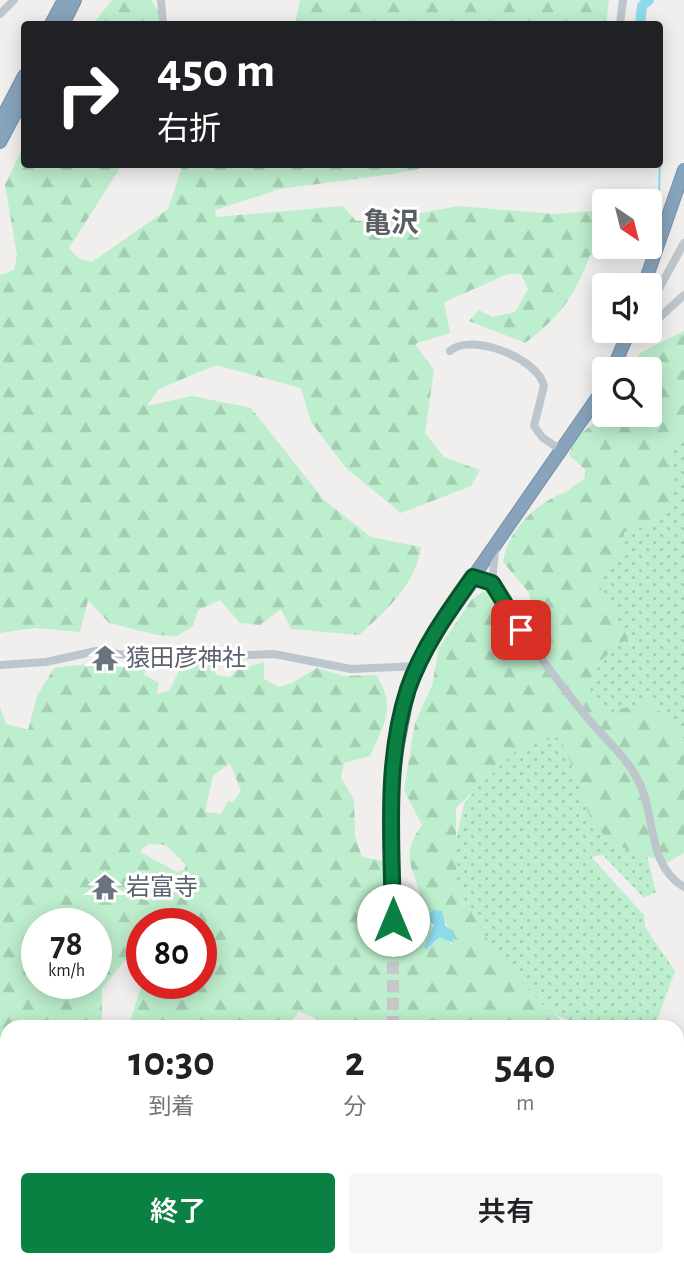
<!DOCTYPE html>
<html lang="ja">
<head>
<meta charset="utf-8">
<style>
  body { margin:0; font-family:"Alegreya Sans","Noto Sans JP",sans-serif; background:#f6f6f6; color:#202124; height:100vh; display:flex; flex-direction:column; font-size:26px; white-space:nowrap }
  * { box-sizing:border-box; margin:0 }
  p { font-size:23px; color:#757577 }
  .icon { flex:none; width:38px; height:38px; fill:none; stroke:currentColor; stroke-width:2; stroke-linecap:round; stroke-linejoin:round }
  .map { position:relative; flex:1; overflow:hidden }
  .drawer { position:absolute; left:0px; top:1020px; width:684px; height:247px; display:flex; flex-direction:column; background:#fff; border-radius:21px 21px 0 0; box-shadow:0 4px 18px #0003 }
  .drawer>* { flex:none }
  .guide { position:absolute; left:21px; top:21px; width:642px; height:147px; border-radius:7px; box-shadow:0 4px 18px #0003; background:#202124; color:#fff; overflow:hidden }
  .needle { width:46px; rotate:145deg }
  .controls { position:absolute; left:592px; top:189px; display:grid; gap:14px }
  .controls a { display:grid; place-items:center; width:70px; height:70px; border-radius:7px; background:#fff; box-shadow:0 4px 18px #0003; font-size:35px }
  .speed { position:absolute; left:21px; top:908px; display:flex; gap:14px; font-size:35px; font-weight:700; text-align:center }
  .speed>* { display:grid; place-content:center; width:91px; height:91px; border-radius:50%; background:#fff; box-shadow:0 4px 18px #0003; line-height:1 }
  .speed small { font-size:18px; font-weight:400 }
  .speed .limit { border:10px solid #d22; background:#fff; color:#111 }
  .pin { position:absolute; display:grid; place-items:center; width:60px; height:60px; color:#fff; margin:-30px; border-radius:14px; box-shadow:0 4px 10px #0006 }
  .me { position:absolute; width:77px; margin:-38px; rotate:0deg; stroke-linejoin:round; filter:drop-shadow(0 0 5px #0008) }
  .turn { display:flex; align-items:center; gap:24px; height:147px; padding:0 21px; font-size:32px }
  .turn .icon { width:91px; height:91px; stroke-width:2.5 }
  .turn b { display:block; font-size:49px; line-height:60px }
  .eta { display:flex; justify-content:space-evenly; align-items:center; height:119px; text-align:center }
  .eta b { font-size:42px; font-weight:600; line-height:49px }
  .primary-button { display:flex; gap:14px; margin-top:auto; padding:14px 21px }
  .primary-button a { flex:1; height:80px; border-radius:7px; background:#0b8043; color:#fff; font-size:28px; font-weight:600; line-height:80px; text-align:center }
  .primary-button a+a { background:#f6f6f6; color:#202124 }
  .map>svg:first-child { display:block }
  .grass { fill:url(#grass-dots) }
  .forest { fill:url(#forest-firs); fill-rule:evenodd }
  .water { fill:#8bdbea }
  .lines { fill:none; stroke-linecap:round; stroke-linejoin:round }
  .stream { stroke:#8bdbea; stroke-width:2 }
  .river { stroke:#8bdbea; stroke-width:10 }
  .minor-tunnel { stroke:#c6c7c9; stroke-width:8; stroke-dasharray:8 4; stroke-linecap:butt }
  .highway-tunnel { stroke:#c6c7c9; stroke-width:12; stroke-dasharray:12 6; stroke-linecap:butt }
  .highway-casing { stroke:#728fa8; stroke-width:14 }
  .minor { stroke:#bdc6cd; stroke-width:8 }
  .highway { stroke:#87a4bc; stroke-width:12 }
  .route-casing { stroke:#07532c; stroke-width:18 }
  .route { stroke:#0b8043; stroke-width:12 }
  .labels { text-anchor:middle; stroke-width:6; stroke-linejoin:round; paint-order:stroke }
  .worship-label { font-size:24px; fill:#5b616d; stroke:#fff; text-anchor:start }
  .quarter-label { font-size:28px; font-weight:bold; fill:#5b5f63; stroke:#fff }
</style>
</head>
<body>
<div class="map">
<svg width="684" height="1266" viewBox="0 0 684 1266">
  <defs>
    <pattern id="grass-dots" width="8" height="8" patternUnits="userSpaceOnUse" patternTransform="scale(1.75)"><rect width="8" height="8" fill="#bdeecd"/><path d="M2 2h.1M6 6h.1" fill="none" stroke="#a4ceb2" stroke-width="1.8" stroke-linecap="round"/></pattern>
    <pattern id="forest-firs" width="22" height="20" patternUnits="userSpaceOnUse" patternTransform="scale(1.75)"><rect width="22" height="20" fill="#bdeecd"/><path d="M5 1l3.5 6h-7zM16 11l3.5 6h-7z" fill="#a4ceb2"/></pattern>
  </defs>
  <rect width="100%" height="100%" fill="#f1eeee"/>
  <path class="grass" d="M684 405V839L645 848 656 892 644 898 603 855 591 857 644 915 645 927 675 971 657 1020 660 1027H583L552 1013 512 982 455 892 454 849 464 804 512 742 563 661 511 558 562 495 584 479 595 422 649 415Z"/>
  <g class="forest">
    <path d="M112 0H151L163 19V24H93Z"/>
    <path d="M300 0H609L606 24H295Z"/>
    <path d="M24 145V164L122 165 69 248 78 258 92 262 168 209 183 164 439 165 392 174 280 189 215 210 216 217 343 206 356 221 395 218 458 206 552 214 604 210V247H614L612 255H590C574 297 561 316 525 343L469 321 479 310 492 317 515 312 528 289 521 274H508L444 302 450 333 415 344 434 370 425 433 444 457 480 470 471 486 401 513 346 468 311 422 301 388 216 365 159 389 147 406 192 396 251 408 323 499 371 537 421 547C416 584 386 611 359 635L291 629 281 609 260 625 240 623 220 600 198 610 193 626 177 636 157 635 109 623 88 600 80 632 36 628 0 633V275L14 270 17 255 5 185Z"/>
    <path d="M684 331V436L670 444 671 507 655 524 624 532 622 550 599 585 628 638 600 661 589 694 605 714 650 700 684 739V853L668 862C571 840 596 808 559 737L520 747 456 808V885L496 954 541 1003 569 1027H319L317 1019 299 1012 291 1021 294 1027H134L131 1019 142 984H201V924H142V962L125 960 102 989V1027H7V1163L0 1153V707L6 724 28 730 37 696 54 668 88 664 146 669 144 675 159 683 157 694 169 691 181 667 187 662 212 665 216 675 230 677 238 669 264 662V679L278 687 292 683 317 668 344 676 376 675C397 707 384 724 370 756L344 763 341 778 354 799 355 836 362 857 389 862 385 926 387 945H403L399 932 401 921 418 915C430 880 391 866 422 825L404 790 415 723 432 686 439 648 472 599 488 589 530 632V594L503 562C506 539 523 517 543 504 563 490 570 495 589 473L569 455 575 439 604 414 649 415V369H628L640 353ZM230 763 241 791 233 802 228 801 221 814 205 812 213 776ZM149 844 166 845 186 865 184 870 177 872 142 853 141 849ZM429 921 446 923 455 941 452 944 446 938 440 937 434 944H425L434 929ZM37 924H96V984H37Z"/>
    <path d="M677 1058 684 1059V1266H665L656 1260H677V1096L681 1090 677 1082Z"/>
    <path d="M0 1212 7 1222V1260H152L142 1266H0Z"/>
    <path d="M241 1260H284L299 1266H248Z"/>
    <path d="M418 1260H568L572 1266H415Z"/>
  </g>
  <g class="water">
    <path d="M433 910 442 911 445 925 452 931 454 943 440 937 426 950 424 947 434 925 426 918Z"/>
    <path d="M198 1260H246L252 1266H201Z"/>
  </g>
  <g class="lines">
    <path class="stream" d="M652 223 659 199 660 151"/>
    <path class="river" d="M640 24 642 6 649 0"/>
    <path class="minor-tunnel" d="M677 1192 684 1178"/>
    <path class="highway-tunnel" d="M393 944V1027"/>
    <g class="highway-casing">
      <g id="highway">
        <path d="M51 24 64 0"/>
        <path d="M63 24 75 0"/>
        <path d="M0 122 24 76"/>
        <path d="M0 142 24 97"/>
        <path d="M644 285 684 170"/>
        <path d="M613 369 629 331"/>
        <path d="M393 944 392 775 409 688 437 629 604 388"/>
        <path d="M395 1260V1266"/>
      </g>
    </g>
    <g class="minor">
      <path d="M161 0 163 24"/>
      <path d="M0 14 14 0"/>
      <path d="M620 24 623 0"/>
      <path d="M649 307 684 243"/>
      <path d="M649 327 684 295"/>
      <path d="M450 351C471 332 538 358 544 386L534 426 542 437 562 451"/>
      <path d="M473 577 492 583C520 629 550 673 585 715 603 738 626 755 639 782 656 816 647 866 684 887"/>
      <path d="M492 583 495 551"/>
      <path d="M0 665 46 662 96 651 154 659 274 654 351 669 419 666"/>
      <path d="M191 1260 194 1266"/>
      <path d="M640 1266 647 1260"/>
    </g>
    <use href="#highway" class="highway"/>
  </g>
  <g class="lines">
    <g class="route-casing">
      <path id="route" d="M393 920C392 844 384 763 408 689 422 648 448 612 473 577L492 583 521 630"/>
    </g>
    <use href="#route" class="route"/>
  </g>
  <defs>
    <g id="temple-bare" transform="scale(2.1)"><path d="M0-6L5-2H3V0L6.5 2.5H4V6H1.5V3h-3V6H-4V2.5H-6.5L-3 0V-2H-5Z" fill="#6b7280" stroke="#fff" stroke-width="2.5" paint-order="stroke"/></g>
  </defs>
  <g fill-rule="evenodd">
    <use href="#temple-bare" x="105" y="658"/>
    <use href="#temple-bare" x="105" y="887"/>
  </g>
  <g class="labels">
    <g class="worship-label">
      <text x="126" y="666">猿田彦神社</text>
      <text x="126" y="895">岩富寺</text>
    </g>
    <g class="quarter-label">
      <text x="391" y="232">亀沢</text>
    </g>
  </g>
</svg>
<div class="controls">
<a><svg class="needle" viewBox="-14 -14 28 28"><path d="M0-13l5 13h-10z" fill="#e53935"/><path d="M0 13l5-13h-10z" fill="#757577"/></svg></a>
<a><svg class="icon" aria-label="sound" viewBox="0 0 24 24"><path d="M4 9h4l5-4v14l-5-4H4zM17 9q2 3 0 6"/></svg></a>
<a><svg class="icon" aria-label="search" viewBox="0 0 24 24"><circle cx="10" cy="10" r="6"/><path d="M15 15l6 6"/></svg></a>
</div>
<div class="speed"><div>78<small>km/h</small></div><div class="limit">80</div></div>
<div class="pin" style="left:521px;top:630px;background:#d93025"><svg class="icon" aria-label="arrive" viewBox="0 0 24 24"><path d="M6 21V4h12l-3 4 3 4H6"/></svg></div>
<svg class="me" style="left:393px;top:920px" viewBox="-20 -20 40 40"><circle r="19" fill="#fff"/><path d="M0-13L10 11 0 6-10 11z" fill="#0b8043"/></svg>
<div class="guide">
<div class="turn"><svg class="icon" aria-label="right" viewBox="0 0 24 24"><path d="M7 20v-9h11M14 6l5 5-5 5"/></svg><div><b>450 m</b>右折</div></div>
</div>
<section class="drawer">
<div class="eta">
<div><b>10:30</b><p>到着</p></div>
<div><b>2</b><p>分</p></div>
<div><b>540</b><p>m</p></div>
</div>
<div class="primary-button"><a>終了</a><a>共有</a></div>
</section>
</div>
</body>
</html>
